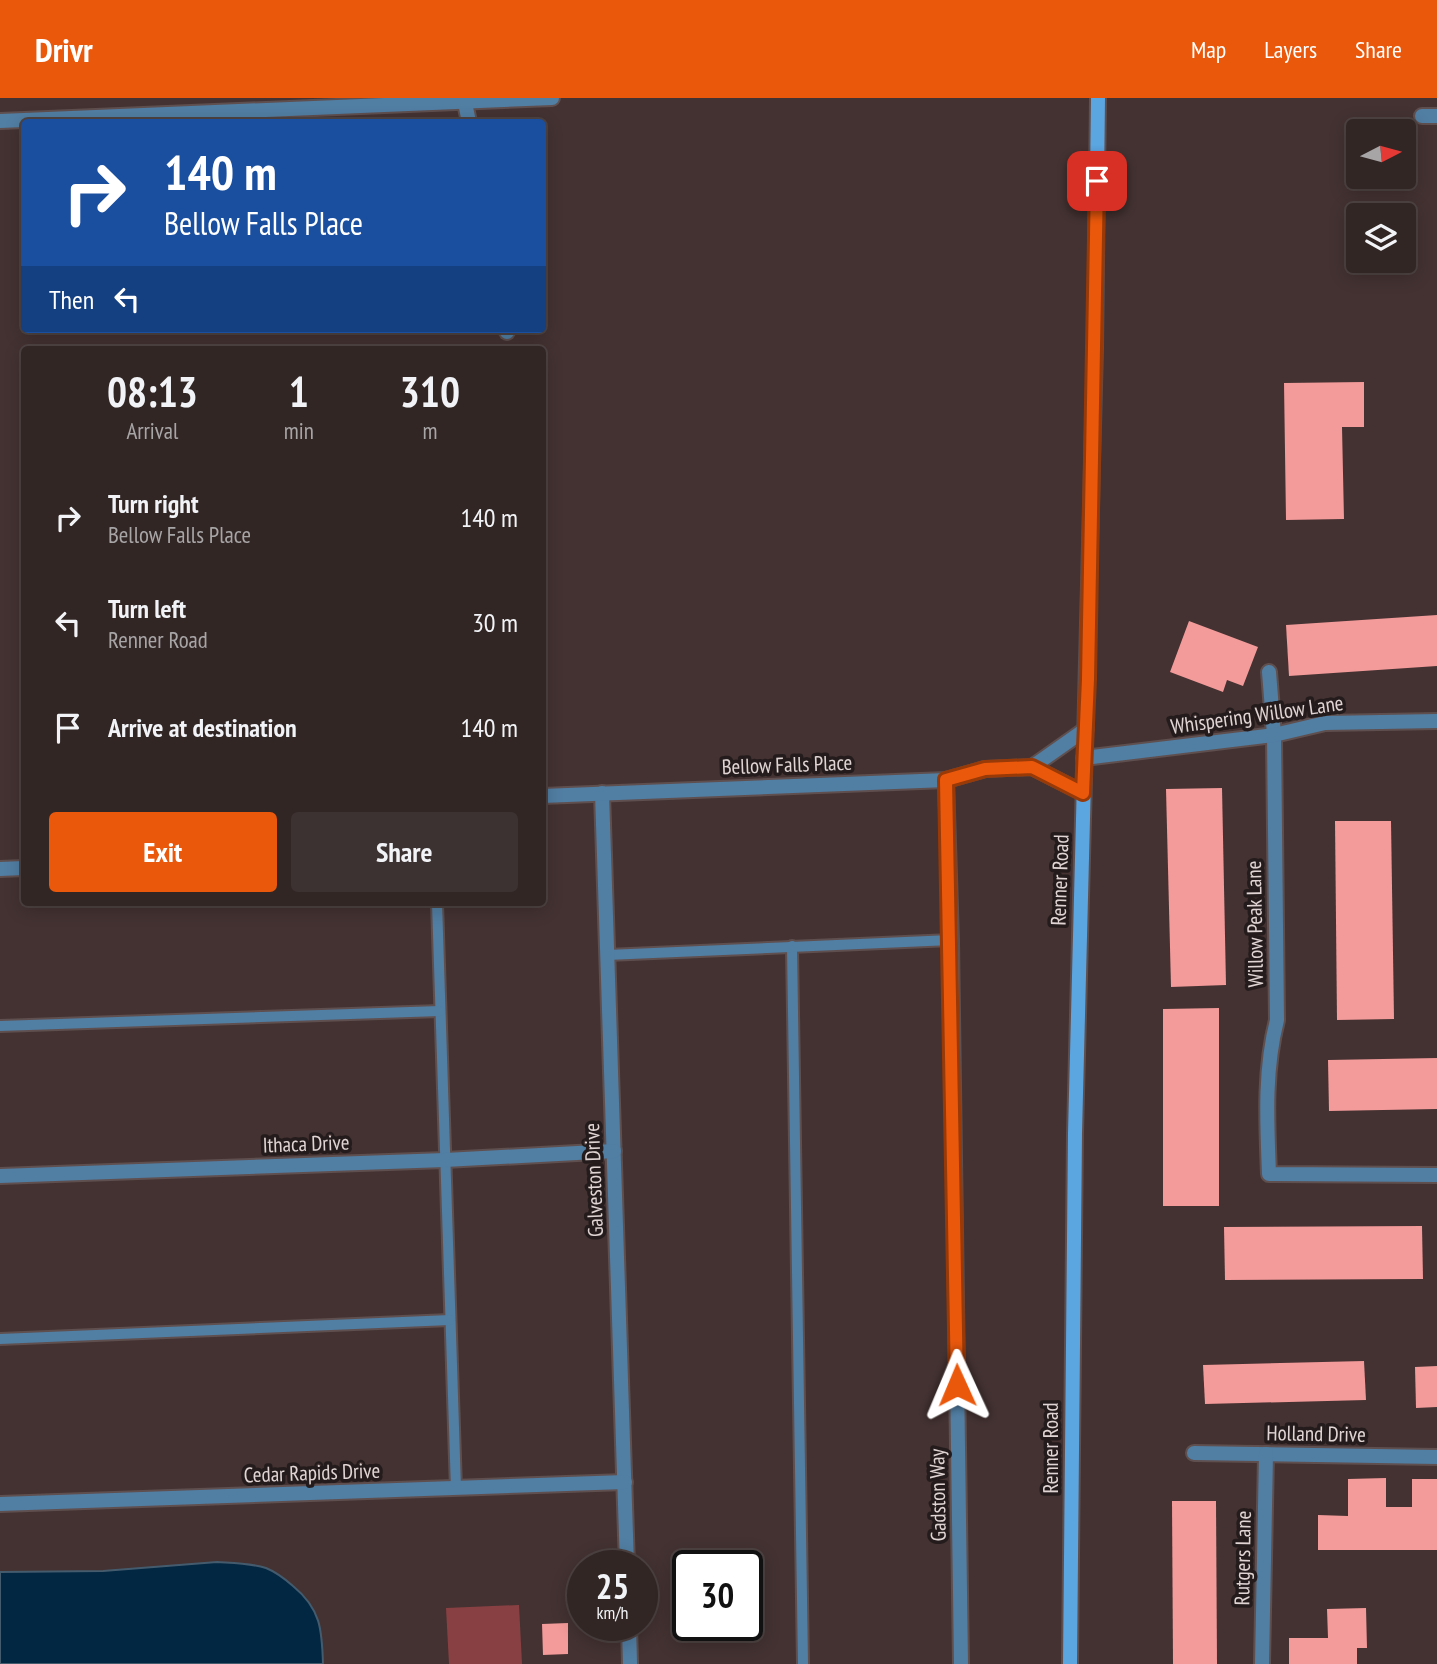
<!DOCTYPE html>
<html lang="en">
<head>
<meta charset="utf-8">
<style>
  body { margin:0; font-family:"PT Sans Narrow",sans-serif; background:#3d3232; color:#f1f3f6; height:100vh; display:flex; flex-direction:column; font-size:26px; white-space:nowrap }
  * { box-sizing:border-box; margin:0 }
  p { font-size:23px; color:#a8a5a7 }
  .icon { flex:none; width:38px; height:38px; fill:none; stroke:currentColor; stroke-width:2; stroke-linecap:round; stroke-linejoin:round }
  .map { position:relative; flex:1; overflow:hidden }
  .drawer { position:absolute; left:21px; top:248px; width:525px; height:560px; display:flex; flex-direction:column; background:#322625; border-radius:7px; box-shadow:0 4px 18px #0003,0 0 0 2px #4d4342 }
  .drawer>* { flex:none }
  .hud { position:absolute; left:21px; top:21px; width:525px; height:214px; border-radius:7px; box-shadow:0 4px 18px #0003,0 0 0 2px #4d4342; background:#1a4fa0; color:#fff; overflow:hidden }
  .needle { width:46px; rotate:84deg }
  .controls { position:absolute; left:1346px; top:21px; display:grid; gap:14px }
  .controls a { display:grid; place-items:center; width:70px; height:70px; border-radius:7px; background:#322625; box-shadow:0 4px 18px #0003,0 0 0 2px #4d4342; font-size:35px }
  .speed { position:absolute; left:567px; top:1452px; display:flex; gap:14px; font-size:35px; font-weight:700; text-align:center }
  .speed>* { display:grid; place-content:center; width:91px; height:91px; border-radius:50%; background:#322625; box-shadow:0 4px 18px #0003,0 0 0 2px #4d4342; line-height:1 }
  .speed small { font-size:18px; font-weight:400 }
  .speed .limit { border:4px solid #111; border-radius:10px; background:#fff; color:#111 }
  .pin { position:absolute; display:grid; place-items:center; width:60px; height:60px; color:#fff; margin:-30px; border-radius:14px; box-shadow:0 4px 10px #0006 }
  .me { position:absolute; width:77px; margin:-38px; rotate:359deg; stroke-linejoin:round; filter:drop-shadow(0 0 5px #0008) }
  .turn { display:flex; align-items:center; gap:24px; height:147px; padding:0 28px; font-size:32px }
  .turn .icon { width:91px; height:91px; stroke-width:2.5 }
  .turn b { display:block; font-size:49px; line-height:60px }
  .then { display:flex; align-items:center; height:66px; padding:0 28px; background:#0003; gap:14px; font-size:26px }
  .eta { display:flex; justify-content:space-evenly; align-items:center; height:119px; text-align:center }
  .eta b { font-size:42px; font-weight:800; line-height:49px }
  .button { display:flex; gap:14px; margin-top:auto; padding:14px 28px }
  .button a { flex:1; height:80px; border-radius:7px; background:#ea580c; color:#fff; font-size:28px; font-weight:800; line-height:80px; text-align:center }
  .button a+a { background:#3d3232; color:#f1f3f6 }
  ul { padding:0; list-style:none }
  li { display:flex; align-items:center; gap:21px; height:105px; padding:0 28px }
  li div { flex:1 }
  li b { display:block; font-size:26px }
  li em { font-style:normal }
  header { display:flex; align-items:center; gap:42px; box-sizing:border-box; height:98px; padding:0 35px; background:#ea580c; color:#fff }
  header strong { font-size:33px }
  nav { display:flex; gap:38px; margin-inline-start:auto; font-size:24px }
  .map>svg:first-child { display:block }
  .green { fill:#894043 }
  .water { fill:#012742; stroke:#445b6e; stroke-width:2 }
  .building { fill:#f39a9a }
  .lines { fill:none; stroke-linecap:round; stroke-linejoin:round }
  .service-casing { stroke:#5f4f4e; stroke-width:14 }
  .minor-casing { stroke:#5f4f4e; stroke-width:18 }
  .secondary-casing { stroke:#5f4f4e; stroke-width:18 }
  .service { stroke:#517ea3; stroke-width:10 }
  .minor { stroke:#517ea3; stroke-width:14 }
  .secondary { stroke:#5ba5e0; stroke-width:14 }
  .route-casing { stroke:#983908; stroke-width:18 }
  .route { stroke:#ea580c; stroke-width:12 }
  .labels { text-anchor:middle; stroke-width:7; stroke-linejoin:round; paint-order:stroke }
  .street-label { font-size:21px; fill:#e0d5d4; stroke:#241c1c }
</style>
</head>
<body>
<header>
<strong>Drivr</strong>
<nav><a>Map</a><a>Layers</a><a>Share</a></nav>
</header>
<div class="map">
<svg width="1437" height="1566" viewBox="0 0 1437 1566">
  <rect width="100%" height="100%" fill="#433231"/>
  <path class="green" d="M519 1507 522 1566H449L446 1510Z"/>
  <path class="water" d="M217 1464C233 1465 250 1465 266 1470 276 1474 285 1481 293 1488 321 1511 322 1532 323 1566H0V1474L103 1473Z"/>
  <g class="building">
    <path d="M1364 284V329H1342L1344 421 1286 422 1284 285Z"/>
    <path d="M1437 517V568L1289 578 1286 527Z"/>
    <path d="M1189 523 1258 549 1243 588 1227 582 1223 594 1170 574Z"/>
    <path d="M1222 690 1226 887 1171 889 1166 691Z"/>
    <path d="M1335 723H1391L1394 921 1337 922Z"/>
    <path d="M1219 910V1108H1163V911Z"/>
    <path d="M1437 960V1011L1329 1013 1328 962Z"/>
    <path d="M1422 1128 1423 1181 1225 1182 1224 1129Z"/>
    <path d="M1364 1263 1366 1302 1205 1306 1203 1267Z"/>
    <path d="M1437 1268V1309L1416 1310 1415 1269Z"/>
    <path d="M1386 1380V1409H1412V1381H1437V1452H1318V1417L1348 1418V1381Z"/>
    <path d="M1172 1403H1216L1217 1566H1173Z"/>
    <path d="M1366 1510 1367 1550H1357V1566H1289V1540H1328L1327 1511Z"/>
    <path d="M568 1525V1556L543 1557 542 1526Z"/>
  </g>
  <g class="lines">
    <g class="service-casing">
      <g id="service">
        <path d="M437 805 456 1391"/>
        <path d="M792 848 803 1566"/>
        <path d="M607 857 951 842"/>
        <path d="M0 928 440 913"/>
        <path d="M0 1241 450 1222"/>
      </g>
    </g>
    <g class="minor-casing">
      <g id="minor">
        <path d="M464 0 469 24"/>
        <path d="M1422 18H1437"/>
        <path d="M0 23 552 0"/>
        <path d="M507 231V234"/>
        <path d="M1269 574 1274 637 1277 922C1264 973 1267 1024 1269 1076L1437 1077"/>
        <path d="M1084 660 1274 637 1325 625 1437 623"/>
        <path d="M1032 669 1086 631"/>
        <path d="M946 682 951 842 961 1566"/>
        <path d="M602 695 627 1468"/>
        <path d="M542 698 946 682 985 671 1032 669 1083 695"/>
        <path d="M0 771 24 770"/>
        <path d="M0 1078 445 1062 614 1053"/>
        <path d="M1194 1355 1437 1359"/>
        <path d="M0 1406 625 1384"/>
        <path d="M629 1528 630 1566"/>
        <path d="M1262 1566 1266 1356"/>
      </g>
    </g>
    <g class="secondary-casing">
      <path id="secondary" d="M1070 1566 1075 1035 1095 250 1098 0"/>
    </g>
    <use href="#service" class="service"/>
    <use href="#minor" class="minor"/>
    <use href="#secondary" class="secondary"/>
  </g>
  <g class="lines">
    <g class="route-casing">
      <path id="route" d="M957 1287 946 682 985 671 1032 669 1083 695 1088 581 1097 83"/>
    </g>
    <use href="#route" class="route"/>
  </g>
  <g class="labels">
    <g class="street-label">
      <text transform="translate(1257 617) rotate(-8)" y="7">Whispering Willow Lane</text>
      <text transform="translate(787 667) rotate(-2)" y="7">Bellow Falls Place</text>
      <text transform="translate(1060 782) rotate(-88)" y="7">Renner Road</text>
      <text transform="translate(1255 826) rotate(-91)" y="7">Willow Peak Lane</text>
      <text transform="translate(306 1046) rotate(-2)" y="7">Ithaca Drive</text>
      <text transform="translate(594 1082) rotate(-92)" y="7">Galveston Drive</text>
      <text transform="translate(1316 1336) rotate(1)" y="7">Holland Drive</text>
      <text transform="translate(1051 1350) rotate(-90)" y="7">Renner Road</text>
      <text transform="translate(312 1375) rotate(-2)" y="7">Cedar Rapids Drive</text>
      <text transform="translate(938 1397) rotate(-91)" y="7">Gadston Way</text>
      <text transform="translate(1243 1460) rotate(-89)" y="7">Rutgers Lane</text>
    </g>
  </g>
</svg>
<div class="controls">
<a><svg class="needle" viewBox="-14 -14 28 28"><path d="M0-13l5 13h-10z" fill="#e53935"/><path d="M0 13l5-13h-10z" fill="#a8a5a7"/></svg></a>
<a><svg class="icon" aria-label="layers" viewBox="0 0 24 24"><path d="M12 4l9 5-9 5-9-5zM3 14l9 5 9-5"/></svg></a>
</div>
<div class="speed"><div>25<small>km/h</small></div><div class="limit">30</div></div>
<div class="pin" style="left:1097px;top:83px;background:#d93025"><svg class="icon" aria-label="arrive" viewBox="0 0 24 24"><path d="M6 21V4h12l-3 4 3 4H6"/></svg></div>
<svg class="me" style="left:957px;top:1287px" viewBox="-20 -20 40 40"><path d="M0-17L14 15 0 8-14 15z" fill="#ea580c" stroke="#fff" stroke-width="4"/></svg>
<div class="hud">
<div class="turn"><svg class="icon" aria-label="right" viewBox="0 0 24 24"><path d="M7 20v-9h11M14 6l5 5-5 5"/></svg><div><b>140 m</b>Bellow Falls Place</div></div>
<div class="then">Then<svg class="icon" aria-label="left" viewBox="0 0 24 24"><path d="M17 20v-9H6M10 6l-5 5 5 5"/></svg></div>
</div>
<section class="drawer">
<div class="eta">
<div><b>08:13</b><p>Arrival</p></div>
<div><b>1</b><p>min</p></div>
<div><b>310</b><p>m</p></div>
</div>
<ul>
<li><svg class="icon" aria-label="right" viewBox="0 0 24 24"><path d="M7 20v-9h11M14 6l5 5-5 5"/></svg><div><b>Turn right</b><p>Bellow Falls Place</p></div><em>140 m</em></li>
<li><svg class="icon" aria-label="left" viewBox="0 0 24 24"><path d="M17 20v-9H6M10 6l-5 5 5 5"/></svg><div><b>Turn left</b><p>Renner Road</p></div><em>30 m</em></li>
<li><svg class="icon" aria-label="arrive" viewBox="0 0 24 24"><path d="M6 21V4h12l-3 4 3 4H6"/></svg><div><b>Arrive at destination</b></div><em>140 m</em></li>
</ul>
<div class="button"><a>Exit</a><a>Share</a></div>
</section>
</div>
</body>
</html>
